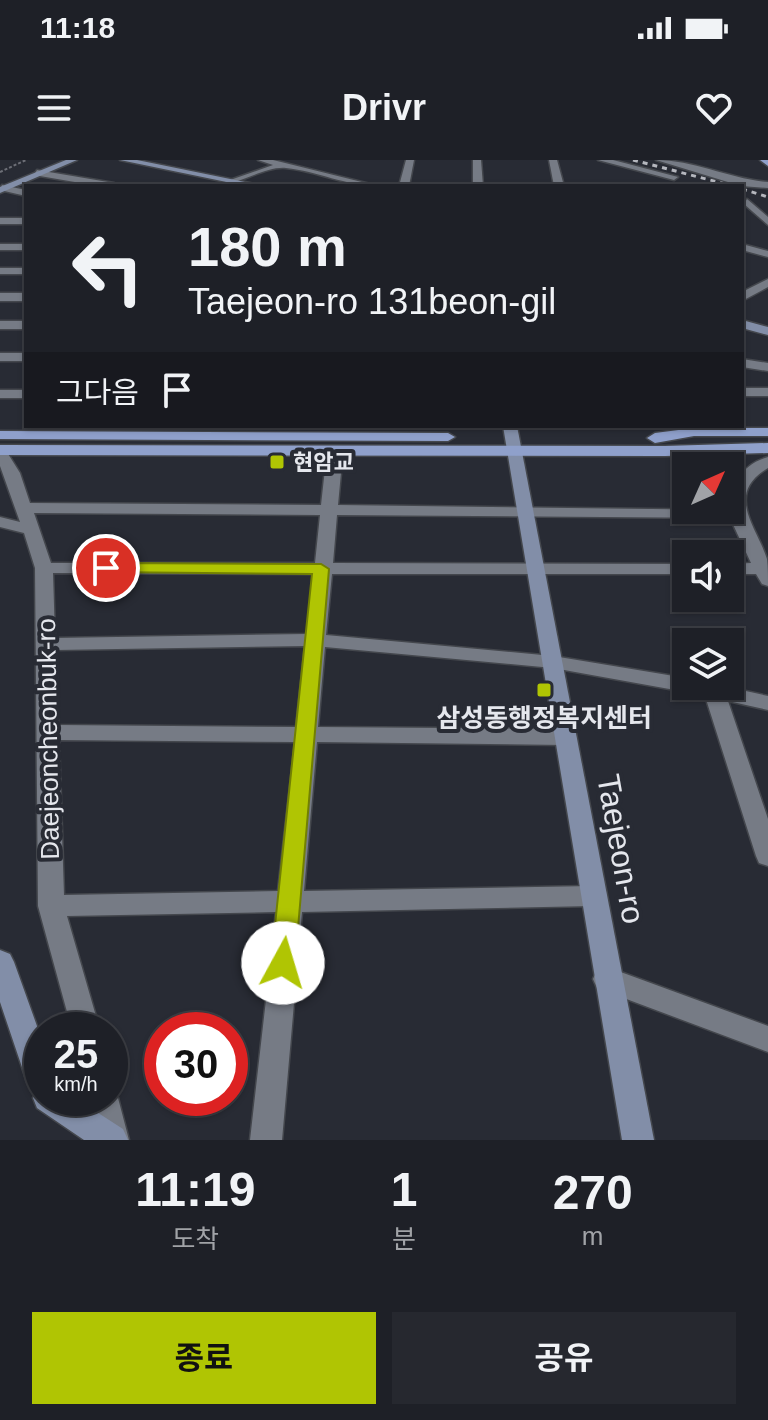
<!DOCTYPE html>
<html lang="ko">
<head>
<meta charset="utf-8">
<style>
  body { margin:0; font-family:Arial,"Noto Sans KR",sans-serif; background:#26282f; color:#f1f3f6; height:100vh; display:flex; flex-direction:column; font-size:30px; white-space:nowrap }
  * { box-sizing:border-box; margin:0 }
  p { font-size:26px; color:#a1a3a7 }
  .icon { flex:none; width:44px; height:44px; fill:none; stroke:currentColor; stroke-width:2; stroke-linecap:round; stroke-linejoin:round }
  .map { position:relative; height:980px; overflow:hidden }
  .details { display:flex; flex-direction:column; background:#1e2027; flex:1 }
  .details>* { flex:none }
  .guide { position:absolute; left:24px; top:24px; width:720px; height:244px; border-radius:0px; box-shadow:0 2px 6px #0004,0 0 0 2px #3c3e44; background:#1e2027; color:#f1f3f6; overflow:hidden }
  .needle { width:52px; rotate:45deg }
  .fabs { position:absolute; left:672px; top:292px; display:grid; gap:16px }
  .fabs a { display:grid; place-items:center; width:72px; height:72px; border-radius:0px; background:#1e2027; box-shadow:0 2px 6px #0004,0 0 0 2px #3c3e44; font-size:40px }
  .speed { position:absolute; left:24px; top:852px; display:flex; gap:16px; font-size:40px; font-weight:700; text-align:center }
  .speed>* { display:grid; place-content:center; width:104px; height:104px; border-radius:50%; background:#1e2027; box-shadow:0 2px 6px #0004,0 0 0 2px #3c3e44; line-height:1 }
  .speed small { font-size:20px; font-weight:400 }
  .speed .limit { border:12px solid #d22; background:#fff; color:#111 }
  .pin { position:absolute; display:grid; place-items:center; width:68px; height:68px; color:#fff; margin:-34px; border:4px solid #fff; border-radius:50%; box-shadow:0 2px 8px #0007 }
  .me { position:absolute; width:88px; margin:-44px; rotate:6deg; stroke-linejoin:round; filter:drop-shadow(0 0 6px #0008) }
  .turn { display:flex; align-items:center; gap:28px; height:168px; padding:0 32px; font-size:36px }
  .turn .icon { width:104px; height:104px; stroke-width:2.5 }
  .turn b { display:block; font-size:56px; line-height:68px }
  .then { display:flex; align-items:center; height:76px; padding:0 32px; background:#0003; gap:16px; font-size:30px }
  .eta { display:flex; justify-content:space-evenly; align-items:center; height:136px; text-align:center }
  .eta b { font-size:48px; font-weight:700; line-height:56px }
  .action { display:flex; gap:16px; margin-top:auto; padding:16px 32px }
  .action a { flex:1; height:92px; border-radius:0px; background:#b0c503; color:#111; font-size:32px; font-weight:700; line-height:92px; text-align:center }
  .action a+a { background:#26282f; color:#f1f3f6 }
  .status { display:flex; justify-content:space-between; align-items:center; height:56px; padding:0 40px; background:#1e2027; direction:ltr }
  .status svg { height:22px; fill:currentColor }
  header { display:flex; justify-content:space-between; align-items:center; height:104px; padding:0 32px; background:#1e2027; font-size:36px; font-weight:700 }
  .map>svg:first-child { display:block }
  .lines { fill:none; stroke-linecap:round; stroke-linejoin:round }
  .street-casing { stroke:#44474d; stroke-width:3 }
  .secondary-casing { stroke:#44474d; stroke-width:3 }
  .primary-casing { stroke:#44474d; stroke-width:3 }
  .path { stroke:#6d6f77; stroke-width:2; stroke-dasharray:3 2; stroke-linecap:butt }
  .street { fill:#767b85; fill-rule:evenodd }
  .secondary { fill:#828ea8; fill-rule:evenodd }
  .primary { fill:#8fa0cb; fill-rule:evenodd }
  .rail { stroke:#b5b7be; stroke-width:3; stroke-dasharray:5 5; stroke-linecap:butt }
  .route { fill:#b0c503; stroke:#728002; stroke-width:2 }
  .poi-dot { fill:#b0c503; stroke:#282b34; stroke-width:3 }
  .labels { text-anchor:middle; stroke-width:8; stroke-linejoin:round; paint-order:stroke }
  .far-poi-label { font-size:22px; font-weight:bold; fill:#e5e7ed; stroke:#282b34; text-anchor:start }
  .poi-label { font-size:26px; font-weight:bold; fill:#e5e7ed; stroke:#282b34 }
  .street-label { font-size:26px; fill:#e5e7ed; stroke:#282b34 }
  .near-street-label { font-size:32px; fill:#e5e7ed; stroke:#282b34 }
</style>
</head>
<body>
<div class="status"><b>11:18</b><svg viewBox="0 0 49 12"><path d="M0 12V9h3v3zM5 12V6h3v6zM10 12V3h3v9zM15 12V0h3v12zM26 1h20v11H26zM47 4h2v5h-2z"/></svg></div>
<header><svg class="icon" aria-label="menu" viewBox="0 0 24 24"><path d="M4 6h16M4 12h16M4 18h16"/></svg>Drivr<svg class="icon" aria-label="heart" viewBox="0 0 24 24"><path d="M12 20l-8-8c-3-5 5-10 8-4 3-6 11-1 8 4z"/></svg></header>
<div class="map">
<svg width="768" height="980" viewBox="0 0 768 980">
  <rect width="100%" height="100%" fill="#282b34"/>
  <g class="lines">
    <g class="street-casing">
      <g id="street">
        <path d="M258 0H273L378 26C346 26 317 11 286 8 264 6 238 26 213 26L273 5Z"/>
        <path d="M406 0H414L409 26H399Z"/>
        <path d="M473 0H481L483 26H473Z"/>
        <path d="M549 0H557L564 26H554Z"/>
        <path d="M598 0H613L678 17 674 20Z"/>
        <path d="M656 0C694 0 730 19 768 22V28L741 26Z"/>
        <path d="M37 10 114 23 119 26H98L34 15Z"/>
        <path d="M2 25 26 30V36L0 30Z"/>
        <path d="M747 39 768 57V65L744 44Z"/>
        <rect x="0" y="58" width="26" height="6"/>
        <rect x="0" y="84" width="26" height="6"/>
        <path d="M742 84 768 91V97L742 90Z"/>
        <rect x="0" y="108" width="26" height="6"/>
        <path d="M768 119V127L742 141V132Z"/>
        <rect x="0" y="133" width="26" height="8"/>
        <rect x="0" y="161" width="26" height="8"/>
        <rect x="0" y="193" width="26" height="8"/>
        <path d="M742 199 768 203V211L742 207Z"/>
        <rect x="742" y="228" width="26" height="8"/>
        <rect x="0" y="230" width="26" height="8"/>
        <path d="M335 286 343 291 338 345 730 350C730 325 742 304 768 297V308C724 334 757 367 767 399 768 407 768 417 768 426L762 424 756 414H730V404L751 403 730 358 337 355 333 403 686 404V414H332L326 475 553 496 686 518V526H696L686 532 553 508 325 487 318 567 565 569 573 572 576 577 573 582 565 585 317 582 304 731 592 726 601 729 605 736 601 743 592 746 302 752 282 980H250L276 752 67 756 100 870H72L38 746 35 408 24 373 0 367V357L20 362 0 306V287L5 289 20 313 30 343 321 345 327 291ZM34 353 320 355 315 403H51ZM53 413 314 414 307 474 55 478ZM305 486 296 567 58 565 56 490ZM59 580 295 582 278 731 64 735Z"/>
        <path d="M701 289 706 291 716 306H700L693 294Z"/>
        <path d="M697 526H723L768 536V550L728 541 768 659V706L759 703 756 696 705 536 699 534Z"/>
        <path d="M607 807 768 866V892L597 828 593 819 597 810Z"/>
        <path d="M110 926 118 938 129 980H97L88 938H110Z"/>
      </g>
    </g>
    <g class="secondary-casing">
      <g id="secondary">
        <path d="M66 0H77L0 33V27Z"/>
        <path d="M120 0H137L265 26H246Z"/>
        <path d="M742 160 768 167V175L742 168Z"/>
        <path d="M503 266H517L654 980H622Z"/>
        <path d="M0 790 10 794 14 802 42 880V938H75L123 969 128 980H84L37 948 33 938 35 933 27 922 0 842Z"/>
      </g>
    </g>
    <g class="primary-casing">
      <g id="primary">
        <path d="M760 0H768V6Z"/>
        <path d="M694 268H768V276H694L655 283 647 278 655 273Z"/>
        <path d="M0 271 448 273 455 277 448 281 0 279Z"/>
        <path d="M768 283V293L665 296 0 295V285L665 286Z"/>
      </g>
    </g>
    <path class="path" d="M0 12 26 0"/>
    <use href="#street" class="street"/>
    <use href="#secondary" class="secondary"/>
    <use href="#primary" class="primary"/>
    <g class="rail">
      <path d="M633 0 733 26"/>
      <path d="M742 29 768 37"/>
    </g>
  </g>
  <path class="route" d="M106 403 321 404 329 409 295 803 292 810 283 813 274 810 271 803 312 414 100 412V405Z"/>
  <g class="poi-dot">
    <rect x="269" y="294" width="16" height="16" rx="4"/>
    <rect x="536" y="522" width="16" height="16" rx="4"/>
  </g>
  <g class="labels">
    <g class="far-poi-label">
      <text x="293" y="310">현암교</text>
    </g>
    <g class="poi-label">
      <text x="544" y="567">삼성동행정복지센터</text>
    </g>
    <g class="street-label">
      <text transform="translate(48 579) rotate(-91)" y="9">Daejeoncheonbuk-ro</text>
    </g>
    <g class="near-street-label">
      <text transform="translate(621 689) rotate(80)" y="11">Taejeon-ro</text>
    </g>
  </g>
</svg>
<div class="fabs">
<a><svg class="needle" viewBox="-14 -14 28 28"><path d="M0-13l5 13h-10z" fill="#e53935"/><path d="M0 13l5-13h-10z" fill="#a1a3a7"/></svg></a>
<a><svg class="icon" aria-label="sound" viewBox="0 0 24 24"><path d="M4 9h4l5-4v14l-5-4H4zM17 9q2 3 0 6"/></svg></a>
<a><svg class="icon" aria-label="layers" viewBox="0 0 24 24"><path d="M12 4l9 5-9 5-9-5zM3 14l9 5 9-5"/></svg></a>
</div>
<div class="speed"><div>25<small>km/h</small></div><div class="limit">30</div></div>
<div class="pin" style="left:106px;top:408px;background:#d93025"><svg class="icon" aria-label="arrive" viewBox="0 0 24 24"><path d="M6 21V4h12l-3 4 3 4H6"/></svg></div>
<svg class="me" style="left:283px;top:803px" viewBox="-20 -20 40 40"><circle r="19" fill="#fff"/><path d="M0-13L10 11 0 6-10 11z" fill="#b0c503"/></svg>
<div class="guide">
<div class="turn"><svg class="icon" aria-label="left" viewBox="0 0 24 24"><path d="M17 20v-9H6M10 6l-5 5 5 5"/></svg><div><b>180 m</b>Taejeon-ro 131beon-gil</div></div>
<div class="then">그다음<svg class="icon" aria-label="arrive" viewBox="0 0 24 24"><path d="M6 21V4h12l-3 4 3 4H6"/></svg></div>
</div>
</div>
<section class="details">
<div class="eta">
<div><b>11:19</b><p>도착</p></div>
<div><b>1</b><p>분</p></div>
<div><b>270</b><p>m</p></div>
</div>
<div class="action"><a>종료</a><a>공유</a></div>
</section>
</body>
</html>
